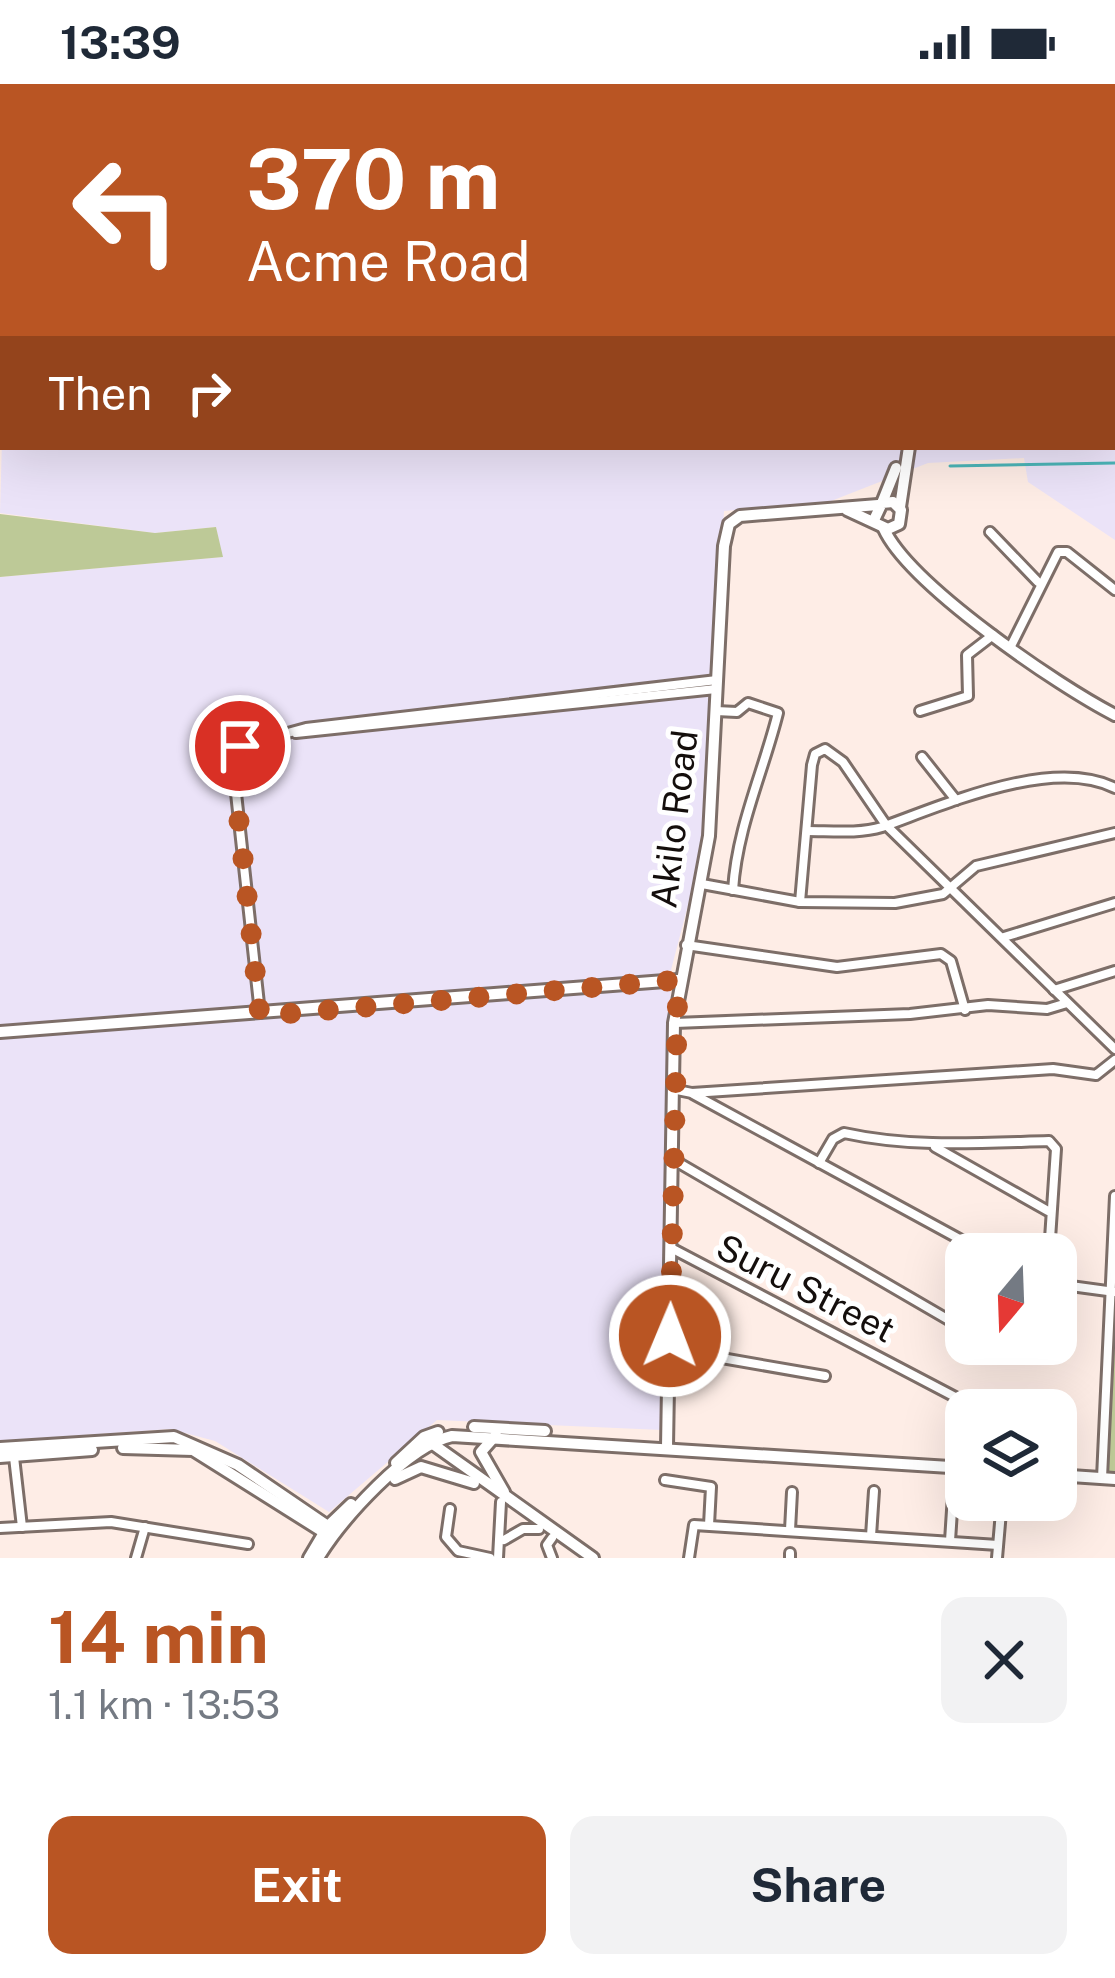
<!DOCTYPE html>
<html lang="en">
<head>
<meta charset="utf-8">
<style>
  body { margin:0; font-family:"Public Sans",sans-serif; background:#f2f2f3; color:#1f2937; height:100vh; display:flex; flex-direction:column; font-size:45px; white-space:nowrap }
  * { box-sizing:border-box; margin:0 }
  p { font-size:39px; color:#747a83 }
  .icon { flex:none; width:66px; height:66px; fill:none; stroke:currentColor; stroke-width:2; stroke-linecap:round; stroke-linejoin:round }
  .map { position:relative; height:1474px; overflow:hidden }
  .sheet { display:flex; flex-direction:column; background:#fff; flex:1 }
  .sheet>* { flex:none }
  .hud { position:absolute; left:0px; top:0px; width:1116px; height:366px; box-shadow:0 12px 48px #0002; background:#b95523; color:#fff; overflow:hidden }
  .needle { width:78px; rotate:199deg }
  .controls { position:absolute; left:945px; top:1149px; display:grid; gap:24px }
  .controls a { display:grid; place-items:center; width:132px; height:132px; border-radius:24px; background:#fff; box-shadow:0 12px 48px #0002; font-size:60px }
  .pin { position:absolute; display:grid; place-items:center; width:102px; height:102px; color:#fff; margin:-51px; border:6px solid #fff; border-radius:50%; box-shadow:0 3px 12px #0007 }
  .me { position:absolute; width:132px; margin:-66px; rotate:1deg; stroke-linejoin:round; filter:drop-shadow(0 0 9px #0008) }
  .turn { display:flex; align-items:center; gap:42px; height:252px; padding:0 48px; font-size:54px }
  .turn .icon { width:156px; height:156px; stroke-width:2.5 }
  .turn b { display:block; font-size:84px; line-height:102px }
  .then { display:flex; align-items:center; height:114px; padding:0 48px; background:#0003; gap:24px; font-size:45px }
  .round { display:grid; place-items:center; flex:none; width:126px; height:126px; border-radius:24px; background:#f2f2f3 }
  .headline { display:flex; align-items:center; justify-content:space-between; height:204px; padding:0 48px }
  h1 { font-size:72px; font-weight:700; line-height:90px; color:#b95523 }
  .button { display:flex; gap:24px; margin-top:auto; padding:24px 48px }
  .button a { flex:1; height:138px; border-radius:24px; background:#b95523; color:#fff; font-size:48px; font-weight:700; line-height:138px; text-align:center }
  .button a+a { background:#f2f2f3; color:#1f2937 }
  .status { display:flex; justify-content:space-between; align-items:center; height:84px; padding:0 60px; background:#fff; direction:ltr }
  .status svg { height:33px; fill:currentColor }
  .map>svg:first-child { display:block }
  .industrial { fill:#ebe3f8 }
  .green { fill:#bdc997 }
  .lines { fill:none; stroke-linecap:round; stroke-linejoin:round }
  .stream { stroke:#4bb4b7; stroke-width:3 }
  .street-casing { stroke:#7d6e68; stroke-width:14 }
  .secondary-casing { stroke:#7d6e68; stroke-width:16 }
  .street { stroke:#fff; stroke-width:8 }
  .secondary { stroke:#fff; stroke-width:10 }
  .route { stroke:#b95523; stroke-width:21; stroke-dasharray:0 37.8 }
  .labels { text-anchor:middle; stroke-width:10; stroke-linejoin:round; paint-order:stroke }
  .street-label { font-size:36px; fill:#140e0c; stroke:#fff }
</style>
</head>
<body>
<div class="status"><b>13:39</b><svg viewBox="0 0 49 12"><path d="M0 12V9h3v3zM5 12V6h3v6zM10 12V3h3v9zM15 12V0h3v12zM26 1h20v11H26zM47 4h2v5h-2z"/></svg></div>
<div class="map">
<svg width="1115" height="1474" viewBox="0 0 1115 1474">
  <rect width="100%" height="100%" fill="#feede6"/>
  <path class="industrial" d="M111 0H1115V456L1028 398 1024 374 928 379 826 419 724 427 704 760 671 886 662 1346 437 1336 329 1428 215 1357 170 1345 0 1357V493L222 473 216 443 155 449 0 429 3 319V363H1113V3Z"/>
  <g class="green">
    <path d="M0 430 155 449 216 443 223 473 0 493Z"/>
    <path d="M1115 1238V1389L1104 1388Z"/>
  </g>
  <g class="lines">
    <path class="stream" d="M950 382 1115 379"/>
    <g class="street-casing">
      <g id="street">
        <path d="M283 0 291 3"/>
        <path d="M0 55 3 56"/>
        <path d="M0 222 3 223"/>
        <path d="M990 448 1038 498"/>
        <path d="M1011 562 1058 468H1067L1115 506"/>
        <path d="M716 627 737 628 748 619 778 629C763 689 737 743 733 806"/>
        <path d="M920 627 968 612 967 571 993 551"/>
        <path d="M296 649 716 605"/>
        <path d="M922 673 956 716"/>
        <path d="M807 747C831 747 859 750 882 743 944 721 1052 672 1115 704"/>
        <path d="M702 800 800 818 895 819 943 810 976 782 1115 749"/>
        <path d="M800 818 812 681 815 670 825 665 843 678 886 741 1115 965"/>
        <path d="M1004 853 1115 819"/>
        <path d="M686 861 837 883 941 870 951 877 965 926"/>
        <path d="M1054 906 1115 887"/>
        <path d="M260 929 235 700 240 662 306 644 717 596"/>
        <path d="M675 939 910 930 988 921 1047 925 1067 919"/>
        <path d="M672 1005 692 1009 1053 985 1096 991 1115 976"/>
        <path d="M693 1010 987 1170"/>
        <path d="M935 1063 1048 1127"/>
        <path d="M672 1075 966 1246"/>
        <path d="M819 1079 833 1055 844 1049C912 1064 979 1059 1049 1057L1056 1065 1049 1170"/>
        <path d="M671 1164 980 1326"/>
        <path d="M1056 1200 1115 1208"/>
        <path d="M670 1265 825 1292"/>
        <path d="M14 1373 22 1443"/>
        <path d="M1102 1394 1115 1112"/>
        <path d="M665 1396 711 1403 709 1441"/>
        <path d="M450 1425 446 1453 458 1467 490 1474"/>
        <path d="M0 1444 111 1438 248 1460"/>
        <path d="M790 1446 792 1408"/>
        <path d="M871 1452 874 1407"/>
        <path d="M504 1456 523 1445H539"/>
        <path d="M950 1457 953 1411"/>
        <path d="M136 1474 145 1443"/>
        <path d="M498 1474 501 1418"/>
        <path d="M552 1474 547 1461 552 1454"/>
        <path d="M689 1474 694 1441 998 1461"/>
        <path d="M790 1474V1469"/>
        <path d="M997 1474 1002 1416"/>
      </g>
    </g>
    <g class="secondary-casing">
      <g id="secondary">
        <path d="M998 3V0"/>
        <path d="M1113 185 1115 186"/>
        <path d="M882 419 896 384"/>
        <path d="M900 423 909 363"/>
        <path d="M847 426 888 445 899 440 901 426 893 418 882 419 874 436"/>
        <path d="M884 445C910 501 1058 602 1115 631"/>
        <path d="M0 948 678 896"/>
        <path d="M474 1343 545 1347"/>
        <path d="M496 1351 481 1368 504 1408"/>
        <path d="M430 1358 593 1474"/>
        <path d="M667 1363 674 939 709 752 724 462 729 440 740 432 878 421"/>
        <path d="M0 1364 174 1353 238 1381 332 1445"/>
        <path d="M123 1364 193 1366 325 1449"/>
        <path d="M0 1373 92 1366"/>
        <path d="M396 1379 424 1353 438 1348"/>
        <path d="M1056 1391 1115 1395"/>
        <path d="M395 1395 421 1383 474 1399"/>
        <path d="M309 1474 328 1442 351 1420"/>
        <path d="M318 1474C342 1435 407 1362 452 1352L966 1384"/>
      </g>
    </g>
    <use href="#street" class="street"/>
    <use href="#secondary" class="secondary"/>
  </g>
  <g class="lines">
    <path class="route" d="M240 662 235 700 260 932 678 896 670 1252"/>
  </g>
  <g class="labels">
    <g class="street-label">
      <text transform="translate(674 735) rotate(-83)" y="13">Akilo Road</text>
      <text transform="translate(806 1204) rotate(27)" y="13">Suru Street</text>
    </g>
  </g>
</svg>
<div class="controls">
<a><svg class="needle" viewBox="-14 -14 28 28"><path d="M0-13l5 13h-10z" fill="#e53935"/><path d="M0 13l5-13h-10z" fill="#747a83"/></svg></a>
<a><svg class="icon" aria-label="layers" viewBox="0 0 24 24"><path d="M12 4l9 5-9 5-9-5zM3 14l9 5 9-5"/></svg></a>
</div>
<div class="pin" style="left:240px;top:662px;background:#d93025"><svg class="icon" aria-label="arrive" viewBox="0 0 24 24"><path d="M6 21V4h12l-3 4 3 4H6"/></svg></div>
<svg class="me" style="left:670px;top:1252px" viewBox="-20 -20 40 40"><circle r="17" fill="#b95523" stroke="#fff" stroke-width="3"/><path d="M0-11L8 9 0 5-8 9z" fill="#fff"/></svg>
<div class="hud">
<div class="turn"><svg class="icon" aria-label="left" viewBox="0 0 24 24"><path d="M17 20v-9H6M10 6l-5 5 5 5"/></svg><div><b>370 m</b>Acme Road</div></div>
<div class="then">Then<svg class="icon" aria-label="right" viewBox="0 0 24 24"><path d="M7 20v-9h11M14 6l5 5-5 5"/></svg></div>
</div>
</div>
<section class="sheet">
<div class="headline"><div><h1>14 min</h1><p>1.1 km · 13:53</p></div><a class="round"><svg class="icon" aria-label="close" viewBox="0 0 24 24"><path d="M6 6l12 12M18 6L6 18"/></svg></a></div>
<div class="button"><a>Exit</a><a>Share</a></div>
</section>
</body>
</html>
